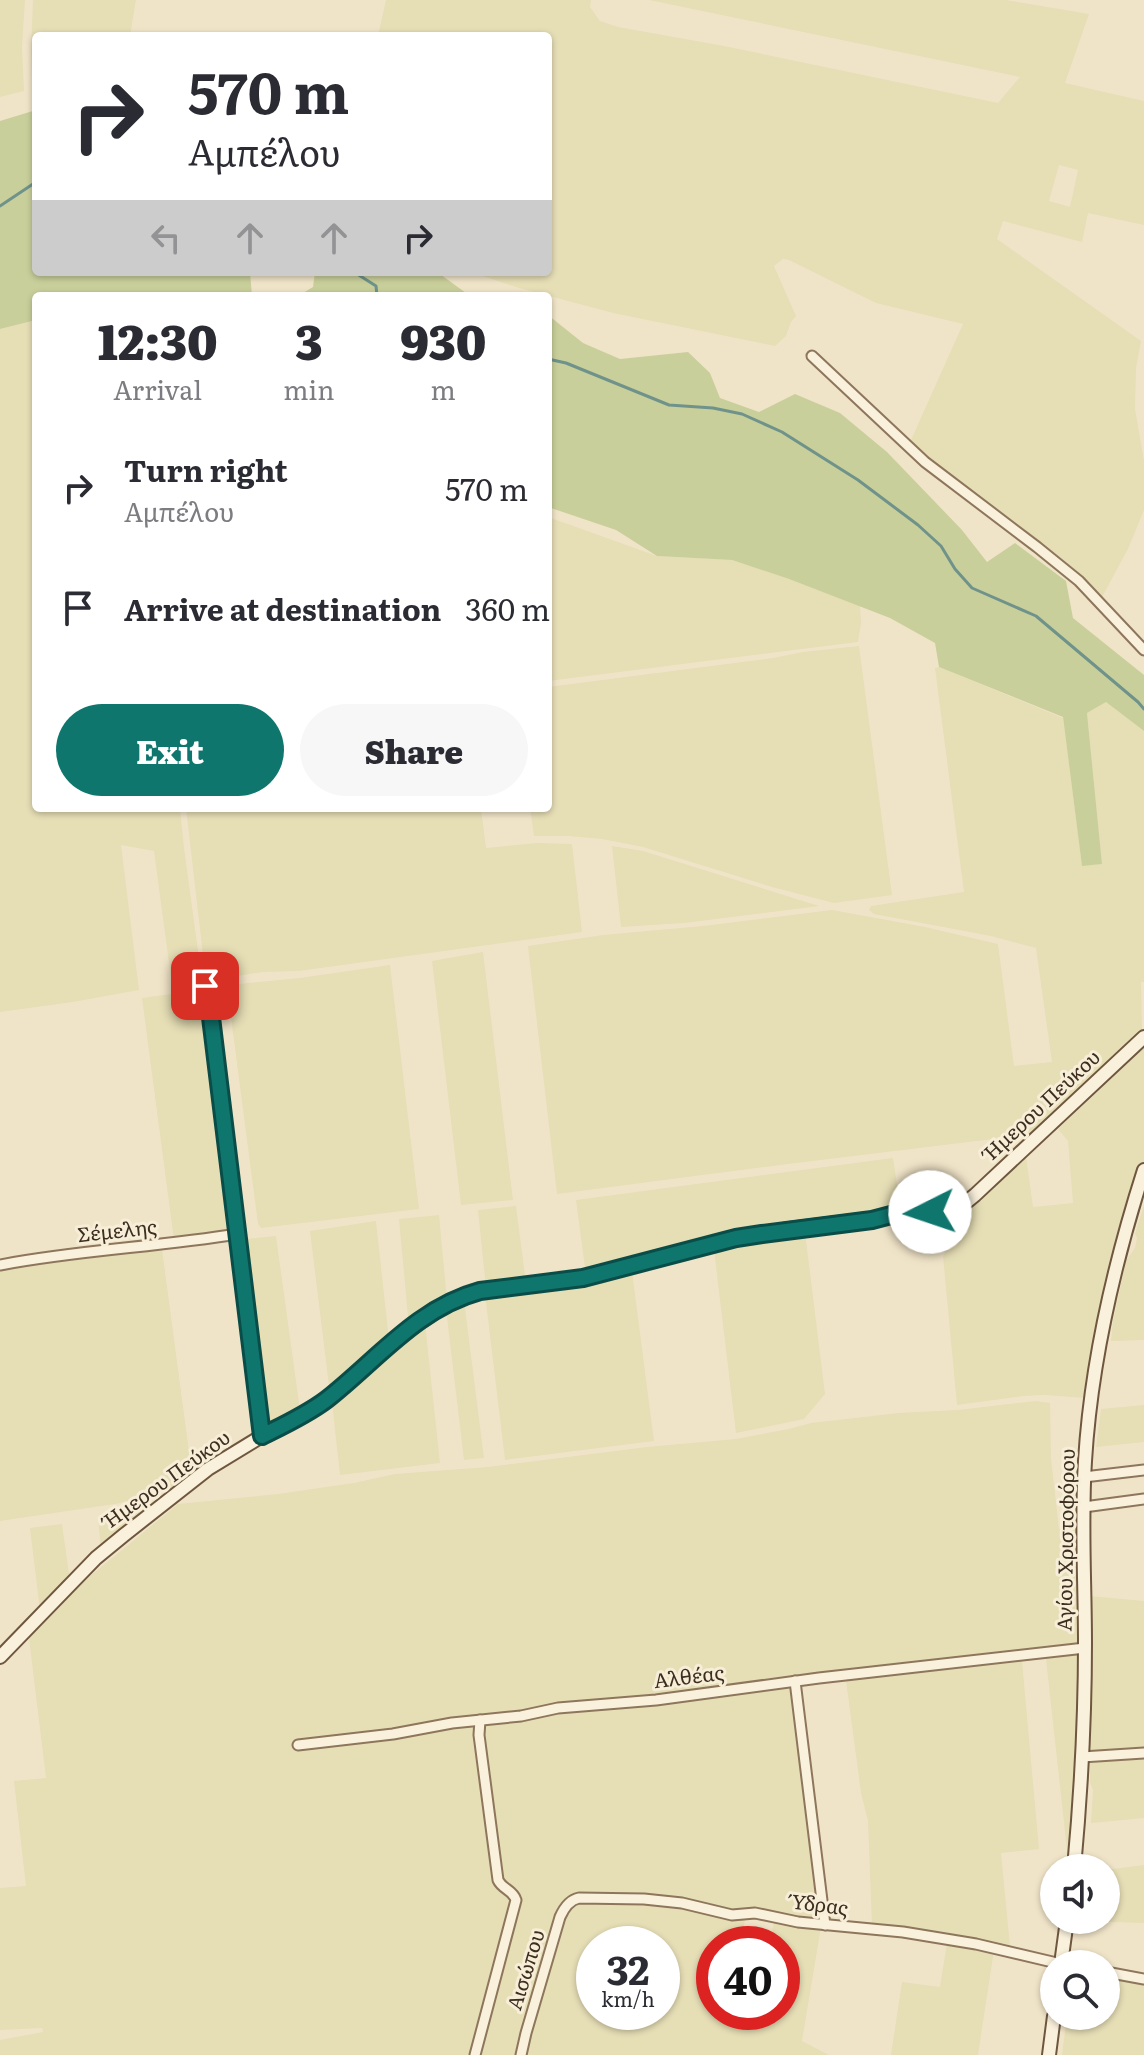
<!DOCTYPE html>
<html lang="en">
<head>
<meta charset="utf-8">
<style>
  body { margin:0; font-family:Literata,serif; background:#f7f7f7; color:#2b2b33; height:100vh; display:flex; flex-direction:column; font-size:30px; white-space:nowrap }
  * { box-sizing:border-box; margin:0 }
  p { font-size:26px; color:#7c7c81 }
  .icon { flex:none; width:44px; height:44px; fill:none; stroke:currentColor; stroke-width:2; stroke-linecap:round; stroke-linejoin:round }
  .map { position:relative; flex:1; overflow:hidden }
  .panel { position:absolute; left:32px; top:292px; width:520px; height:520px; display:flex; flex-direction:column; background:#fff; border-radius:8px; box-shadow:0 2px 6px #0004 }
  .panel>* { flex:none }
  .guide { position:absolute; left:32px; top:32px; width:520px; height:244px; border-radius:8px; box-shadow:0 2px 6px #0004; background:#fff; color:#2b2b33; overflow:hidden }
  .controls { position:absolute; left:1040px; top:1854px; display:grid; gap:16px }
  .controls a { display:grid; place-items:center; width:80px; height:80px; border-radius:50%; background:#fff; box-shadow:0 2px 6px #0004; font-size:40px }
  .speed { position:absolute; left:576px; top:1926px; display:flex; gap:16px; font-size:40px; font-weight:700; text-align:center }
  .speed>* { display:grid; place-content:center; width:104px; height:104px; border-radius:50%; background:#fff; box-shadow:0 2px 6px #0004; line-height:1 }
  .speed small { font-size:20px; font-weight:400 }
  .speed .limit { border:12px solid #d22; background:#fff; color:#111 }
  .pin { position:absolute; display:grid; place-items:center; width:68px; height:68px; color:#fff; margin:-34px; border-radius:16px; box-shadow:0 4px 12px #0006 }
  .me { position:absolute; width:88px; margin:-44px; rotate:266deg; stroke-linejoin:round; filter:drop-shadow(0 0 6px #0008) }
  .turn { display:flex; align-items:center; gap:28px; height:168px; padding:0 24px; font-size:36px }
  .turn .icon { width:104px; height:104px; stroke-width:2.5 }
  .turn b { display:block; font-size:56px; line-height:68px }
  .lanes { display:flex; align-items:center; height:76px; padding:0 24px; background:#0003; justify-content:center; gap:40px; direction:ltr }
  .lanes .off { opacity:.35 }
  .eta { display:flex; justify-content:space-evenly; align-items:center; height:136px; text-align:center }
  .eta b { font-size:48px; font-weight:800; line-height:56px }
  .primary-button { display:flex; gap:16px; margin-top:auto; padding:16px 24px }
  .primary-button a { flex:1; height:92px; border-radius:48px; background:#0f766e; color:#fff; font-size:32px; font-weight:800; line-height:92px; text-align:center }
  .primary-button a+a { background:#f7f7f7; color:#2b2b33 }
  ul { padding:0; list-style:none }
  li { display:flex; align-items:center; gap:24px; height:120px; padding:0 24px }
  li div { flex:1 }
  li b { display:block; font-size:30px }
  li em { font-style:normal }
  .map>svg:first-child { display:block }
  .farmland { fill:#e6deb5; fill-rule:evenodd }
  .green { fill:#c9cf9b }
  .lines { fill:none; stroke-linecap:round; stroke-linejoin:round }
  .stream { stroke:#6f938a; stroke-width:3 }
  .street-casing { stroke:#8d765c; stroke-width:13 }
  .secondary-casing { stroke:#6f573f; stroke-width:16 }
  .street { stroke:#faf1dc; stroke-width:9 }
  .secondary { stroke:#faf1dc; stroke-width:12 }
  .route-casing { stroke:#0a4d48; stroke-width:20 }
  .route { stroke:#0f766e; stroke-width:14 }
  .labels { text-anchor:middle; stroke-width:6; stroke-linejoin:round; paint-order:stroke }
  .street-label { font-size:20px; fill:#3d2e20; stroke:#f7eed8 }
</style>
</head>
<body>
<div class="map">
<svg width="1144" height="2055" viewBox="0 0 1144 2055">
  <rect width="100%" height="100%" fill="#f0e4c8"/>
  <g class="farmland">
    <path d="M0 0H25L22 46 24 91 0 97Z"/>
    <path d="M33 0H136L130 36H36V88L32 79 31 52Z"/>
    <path d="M386 0H591L590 7 600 21 618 27 724 46 998 103 1020 77 649 0H1006L1089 14 1065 83 1144 101V225L1088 213 1082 242 1003 221 997 239 1141 341 1136 368 1135 409 1144 461V510L1128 549 1102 597 1030 535 930 460 911 440 963 324 876 303 789 260 783 259 774 266 796 316 791 322 786 336 775 346 613 313 516 287 470 272H548V36H378ZM1059 165 1078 170 1070 207 1049 201Z"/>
    <path d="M36 320V808H180L184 848 202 980 172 985 154 851 121 845 139 990 73 1002 0 1012V329Z"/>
    <path d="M548 517 657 556 732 560 789 579 860 606 861 623 858 642 548 681Z"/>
    <path d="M859 646 892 895 834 903 772 887 643 847 602 839 568 836H534L530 808H548V687L773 658 803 652Z"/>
    <path d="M939 667 1063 718 1082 865 1102 864 1087 713 1106 702 1144 731V982H1141L1142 1035 1034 1134 788 1164 557 1194 528 946 603 935 703 926 832 910 925 927 998 944 1014 1066 1052 1062 1036 948 991 936 874 914 869 910 871 906 964 892 935 668Z"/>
    <path d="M186 808H481L486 848 537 843 572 844 582 932 335 966 299 971 263 972 206 981Z"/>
    <path d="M612 846 643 851 819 906 684 923 621 927Z"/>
    <path d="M483 952 513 1200 461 1205 432 961Z"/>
    <path d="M390 965 419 1209 261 1228 258 1224 227 987 229 985 300 978Z"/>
    <path d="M201 990 205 992 235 1233 174 1240 142 998Z"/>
    <path d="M1144 1048V1166L1085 1398 1045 1395 1023 1396 957 1405 943 1256 968 1219 970 1211 975 1204 1026 1156 1033 1207 1073 1203 1068 1141 1058 1129Z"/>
    <path d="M893 1158 901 1211 586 1275 576 1200Z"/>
    <path d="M1144 1205V1340L1111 1341 1113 1321 1126 1261 1135 1248 1137 1238 1135 1234Z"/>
    <path d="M516 1206 526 1283 486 1288 478 1210Z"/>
    <path d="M439 1215 447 1300 409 1327 399 1219Z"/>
    <path d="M376 1221 389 1340 346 1378 329 1386 310 1231Z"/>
    <path d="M805 1232 825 1394 804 1419 736 1433 714 1250 731 1245Z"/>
    <path d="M276 1236 300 1410 280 1421 273 1422 266 1419 263 1412 242 1248 243 1242 245 1239Z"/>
    <path d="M162 1249 192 1474 175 1489 152 1496 115 1504 0 1521V1271L37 1262Z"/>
    <path d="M632 1271 654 1441 505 1460 485 1294Z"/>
    <path d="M464 1300 484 1458 464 1460 446 1309Z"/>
    <path d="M425 1323 440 1463 340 1475 332 1402Z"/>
    <path d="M1036 1401 1050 1403 1051 1458 1059 1529 1082 1530 1081 1748 1069 1868 1046 1659 1022 1661 1039 1849 1001 1853 1010 1946 872 1925 868 1821 861 1793 845 1673 793 1679 822 1922 747 1910 740 1944H714V2012H782V1944H769L774 1923 821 1927 802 2041 829 2055H0V2040L43 2032 42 2028 0 2030V1888L26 1886 14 1781 46 1778 29 1638 89 1577 178 1504 278 1494 354 1483 395 1474 488 1467 647 1447 736 1439 789 1429 811 1423 899 1413 958 1410ZM594 1944H662V2012H594Z"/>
    <path d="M1144 1405V1442L1096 1447 1101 1409Z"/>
    <path d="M162 1503 101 1550 98 1517Z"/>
    <path d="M62 1524 70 1581 40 1611 30 1528Z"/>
    <path d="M1090 1596 1144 1601V1818L1091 1823 1093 1790 1090 1782Z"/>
    <path d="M1144 1865V1923L1081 1921 1106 1920V1870Z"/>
    <path d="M947 1943 994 1950 978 2055H891L902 1982 940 1987Z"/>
    <path d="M1106 1975 1144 1982V2055H1062L1067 2016H1106Z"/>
  </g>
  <g class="green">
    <path d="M36 110V272H250L252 296H36V320L0 329V121Z"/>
    <path d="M315 272H437L466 293 479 296H298L313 287Z"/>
    <path d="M548 315 583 343 620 359 688 352 710 373 720 398 759 412 795 394 840 413 887 452 962 530 987 562 1015 543 1066 581 1073 618 1144 675V731L1106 702 1087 713 1102 864 1082 866 1063 717 939 667 935 643 890 618 789 579 732 560 657 556 616 530 548 507Z"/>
  </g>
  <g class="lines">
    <g class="stream">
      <path d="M0 206 36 182"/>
      <path d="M354 272 376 286 377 296"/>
      <path d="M548 359 566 363 669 405 713 408 742 414 782 432 858 480 918 525 941 546 955 569 972 588 1036 616 1138 702 1144 709"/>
    </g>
    <g class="street-casing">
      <g id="street">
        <path d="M812 356 925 462 1037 547 1079 581 1144 650"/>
        <path d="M205 986 262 1436"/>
        <path d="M0 1265C78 1250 158 1247 237 1234"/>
        <path d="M1084 1477 1144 1470"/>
        <path d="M1084 1507 1144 1499"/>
        <path d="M795 1681 825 1925"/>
        <path d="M298 1745 393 1734 452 1723 521 1716 558 1708 656 1700 819 1678 1085 1648"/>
        <path d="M1082 1757 1144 1753"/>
        <path d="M1106 1972 1144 1979"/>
        <path d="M475 2055 516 1900C513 1890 502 1889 498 1880L479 1735 480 1720"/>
        <path d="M521 2055 526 2033 560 1917C564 1908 569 1900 579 1898L644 1899 682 1903 732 1915 755 1913 798 1922 903 1932 976 1944 1061 1964"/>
      </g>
    </g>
    <g class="secondary-casing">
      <g id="secondary">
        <path d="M0 1657 96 1558 124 1535 208 1469 262 1436 306 1413 326 1400 390 1343 450 1302 480 1291 583 1278 736 1238 789 1229 949 1209 964 1204 975 1195 1144 1037"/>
        <path d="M1074 1868C1081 1793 1085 1718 1085 1643 1085 1583 1081 1522 1085 1461 1091 1362 1114 1264 1144 1170"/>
        <path d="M1061 1964 1067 1920"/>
        <path d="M1049 2055 1054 2016"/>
      </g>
    </g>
    <use href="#street" class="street"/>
    <use href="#secondary" class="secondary"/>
  </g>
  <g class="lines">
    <g class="route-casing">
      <path id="route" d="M205 986 209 1001 262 1436C284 1425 306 1415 326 1400 376 1361 417 1308 480 1291L583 1278 736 1238 762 1234 872 1220 891 1215 930 1212"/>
    </g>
    <use href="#route" class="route"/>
  </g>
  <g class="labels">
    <g class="street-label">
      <text transform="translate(1042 1105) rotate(-43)" y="7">Ήμερου Πεύκου</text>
      <text transform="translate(117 1231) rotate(-6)" y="7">Σέμελης</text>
      <text transform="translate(167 1479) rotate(-36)" y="7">Ήμερου Πεύκου</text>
      <text transform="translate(1066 1540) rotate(-89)" y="7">Αγίου Χριστοφόρου</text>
      <text transform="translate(689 1677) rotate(-7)" y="7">Αλθέας</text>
      <text transform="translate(820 1905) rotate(7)" y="7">Ύδρας</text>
      <text transform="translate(526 1970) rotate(-73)" y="7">Αισώπου</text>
    </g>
  </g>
</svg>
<div class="controls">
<a><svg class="icon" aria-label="sound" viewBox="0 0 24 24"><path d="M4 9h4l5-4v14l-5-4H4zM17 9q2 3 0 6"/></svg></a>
<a><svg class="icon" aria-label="search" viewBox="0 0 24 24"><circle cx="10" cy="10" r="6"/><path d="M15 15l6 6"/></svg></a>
</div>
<div class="speed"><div>32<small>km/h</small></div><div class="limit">40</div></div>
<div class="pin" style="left:205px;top:986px;background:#d93025"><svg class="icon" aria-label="arrive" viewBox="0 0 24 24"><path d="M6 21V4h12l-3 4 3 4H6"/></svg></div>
<svg class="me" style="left:930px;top:1212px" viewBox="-20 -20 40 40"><circle r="19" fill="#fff"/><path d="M0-13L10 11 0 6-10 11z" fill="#0f766e"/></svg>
<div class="guide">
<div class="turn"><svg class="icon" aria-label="right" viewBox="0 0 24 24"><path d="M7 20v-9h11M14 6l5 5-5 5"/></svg><div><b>570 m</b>Αμπέλου</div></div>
<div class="lanes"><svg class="icon off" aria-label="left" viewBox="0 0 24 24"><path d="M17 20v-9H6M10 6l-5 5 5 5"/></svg><svg class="icon off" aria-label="ahead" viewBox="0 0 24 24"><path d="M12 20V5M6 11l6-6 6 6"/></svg><svg class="icon off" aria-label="ahead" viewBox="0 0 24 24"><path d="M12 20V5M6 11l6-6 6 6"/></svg><svg class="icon" aria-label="right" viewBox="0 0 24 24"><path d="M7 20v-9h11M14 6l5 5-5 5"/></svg></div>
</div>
<section class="panel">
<div class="eta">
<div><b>12:30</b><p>Arrival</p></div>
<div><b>3</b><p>min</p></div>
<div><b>930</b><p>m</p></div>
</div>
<ul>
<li><svg class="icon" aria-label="right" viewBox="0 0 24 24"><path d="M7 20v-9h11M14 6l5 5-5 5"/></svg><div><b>Turn right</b><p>Αμπέλου</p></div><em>570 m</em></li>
<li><svg class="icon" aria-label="arrive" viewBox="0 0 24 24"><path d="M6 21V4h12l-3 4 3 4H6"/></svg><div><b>Arrive at destination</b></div><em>360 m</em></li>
</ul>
<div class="primary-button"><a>Exit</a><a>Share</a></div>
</section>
</div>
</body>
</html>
